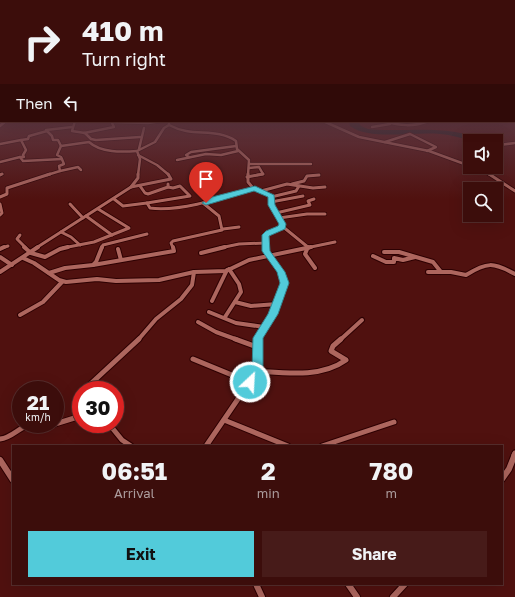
<!DOCTYPE html>
<html lang="en">
<head>
<meta charset="utf-8">
<style>
  body { margin:0; font-family:"Golos Text",sans-serif; background:#471b19; color:#f1f3f6; height:100vh; display:flex; flex-direction:column; font-size:15px; white-space:nowrap }
  * { box-sizing:border-box; margin:0 }
  p { font-size:13px; color:#ac9c9d }
  .icon { flex:none; width:22px; height:22px; fill:none; stroke:currentColor; stroke-width:2; stroke-linecap:round; stroke-linejoin:round }
  .map { position:relative; flex:1; overflow:hidden }
  .side { position:absolute; left:12px; top:445px; width:491px; height:140px; display:flex; flex-direction:column; background:#3c0d0b; border-radius:0px; box-shadow:0 4px 16px #0002,0 0 0 1px #552d2c }
  .side>* { flex:none }
  .hud { position:absolute; left:0px; top:0px; width:515px; height:122px; box-shadow:0 4px 16px #0002,0 0 0 1px #552d2c; background:#3c0d0b; color:#f1f3f6; overflow:hidden }
  .buttons { position:absolute; left:463px; top:134px; display:grid; gap:8px }
  .buttons a { display:grid; place-items:center; width:40px; height:40px; border-radius:0px; background:#3c0d0b; box-shadow:0 4px 16px #0002,0 0 0 1px #552d2c; font-size:20px }
  .speed { position:absolute; left:12px; top:381px; display:flex; gap:8px; font-size:20px; font-weight:700; text-align:center }
  .speed>* { display:grid; place-content:center; width:52px; height:52px; border-radius:50%; background:#3c0d0b; box-shadow:0 4px 16px #0002,0 0 0 1px #552d2c; line-height:1 }
  .speed small { font-size:10px; font-weight:400 }
  .speed .limit { border:6px solid #d22; background:#fff; color:#111 }
  .pin { position:absolute; display:grid; place-items:center; width:34px; height:34px; color:#fff; margin:-41px -17px; border-radius:50% 50% 50% 0; rotate:-45deg; box-shadow:0 0 4px #0007 }
  .pin .icon { rotate:45deg }
  .me { position:absolute; width:44px; margin:-22px; rotate:25deg; stroke-linejoin:round; filter:drop-shadow(0 0 3px #0008) }
  .turn { display:flex; align-items:center; gap:14px; height:84px; padding:0 16px; font-size:18px }
  .turn .icon { width:52px; height:52px; stroke-width:2.5 }
  .turn b { display:block; font-size:28px; line-height:34px }
  .then { display:flex; align-items:center; height:38px; padding:0 16px; background:#0003; gap:8px; font-size:15px }
  .eta { display:flex; justify-content:space-evenly; align-items:center; height:68px; text-align:center }
  .eta b { font-size:24px; font-weight:700; line-height:28px }
  .cta { display:flex; gap:8px; margin-top:auto; padding:8px 16px }
  .cta a { flex:1; height:46px; border-radius:0px; background:#52cbda; color:#111; font-size:16px; font-weight:700; line-height:46px; text-align:center }
  .cta a+a { background:#471b19; color:#f1f3f6 }
  .map>svg:first-child { display:block }
  .water { fill:#031a1e }
  .lines { fill:none; stroke-linecap:round; stroke-linejoin:round }
  .minor-far4-casing { stroke:#2d0102; stroke-width:4 }
  .minor-far3-casing { stroke:#2d0102; stroke-width:4.5 }
  .minor-far2-casing { stroke:#2d0102; stroke-width:6 }
  .minor-far1-casing { stroke:#2d0102; stroke-width:7 }
  .minor-casing { stroke:#2d0102; stroke-width:8 }
  .minor-far4 { stroke:#ad665e; stroke-width:2.5 }
  .minor-far3 { stroke:#ad665e; stroke-width:3 }
  .minor-far2 { stroke:#ad665e; stroke-width:4 }
  .minor-far1 { stroke:#ad665e; stroke-width:5 }
  .minor { stroke:#ad665e; stroke-width:6 }
  .route { fill:#52cbda; stroke:#35848e }
</style>
</head>
<body>
<div class="map">
<svg width="515" height="597" viewBox="0 0 515 597">
  <rect width="100%" height="100%" fill="#50110f"/>
  <path class="water" d="M349 121H358L361 126 368 129C402 133 452 123 482 141 468 141 455 135 440 134 416 131 369 141 350 126Z"/>
  <g class="lines">
    <g class="minor-far4-casing">
      <g id="minor-far4">
        <path d="M75 121 72 131 85 133 91 139 96 140 140 137"/>
        <path d="M323 121 359 137 429 151 470 166"/>
        <path d="M384 121C400 126 413 127 429 121"/>
        <path d="M112 122 148 123 162 121"/>
        <path d="M169 125C193 138 215 127 236 141L237 149 249 160 248 175"/>
        <path d="M0 126 6 121"/>
        <path d="M372 127 390 124"/>
        <path d="M84 133 114 127 111 121"/>
        <path d="M474 135 493 141"/>
        <path d="M21 140 28 139 29 136 47 131"/>
        <path d="M385 142 410 134 436 147 427 151"/>
        <path d="M0 144 21 140 26 150 23 155 24 157H20"/>
        <path d="M61 146 58 140H53L52 136 46 130 72 127"/>
        <path d="M139 149 144 128"/>
        <path d="M496 149 499 145 515 143"/>
        <path d="M138 155 157 165 169 175"/>
        <path d="M189 157 186 155 191 152 236 146"/>
        <path d="M177 160 206 154 221 155 238 151"/>
        <path d="M0 162 20 157 23 161 62 159"/>
        <path d="M250 164H311"/>
        <path d="M473 167 491 175"/>
        <path d="M249 168 259 167 263 174 257 175"/>
        <path d="M60 171 78 167 81 170"/>
        <path d="M0 175 2 174"/>
        <path d="M47 175 60 171 59 166 64 164 61 157 57 155 61 146 89 142C101 153 122 152 137 151"/>
        <path d="M138 175 140 159 137 151 155 142 164 128 169 125V121"/>
      </g>
    </g>
    <g class="minor-far3-casing">
      <g id="minor-far3">
        <path d="M248 174V182L253 188 271 196V205L282 224V227L265 235 266 248"/>
        <path d="M489 174 515 191"/>
        <path d="M0 175 2 174"/>
        <path d="M247 177 263 174"/>
        <path d="M292 184 304 181 307 176 319 175"/>
        <path d="M140 186 145 193 148 194 168 187V184"/>
        <path d="M131 187 171 179 168 174"/>
        <path d="M261 191 287 184 313 188 325 187"/>
        <path d="M0 197 7 194V188L50 174"/>
        <path d="M271 197 296 191 299 186"/>
        <path d="M114 199 123 206 147 203 150 208C181 212 225 197 255 188"/>
        <path d="M271 202 303 196"/>
        <path d="M147 203 190 196 180 186 173 188 168 187"/>
        <path d="M0 204 2 213 0 215"/>
        <path d="M70 204 83 218"/>
        <path d="M276 213 310 205 308 201 314 199"/>
        <path d="M86 216 112 235"/>
        <path d="M279 218 307 214H325"/>
        <path d="M282 226 309 248"/>
        <path d="M223 229 239 227"/>
        <path d="M61 232 71 237 80 245"/>
        <path d="M20 235 17 239 26 248"/>
        <path d="M2 248 8 246"/>
        <path d="M36 248 131 187 138 178V174"/>
        <path d="M63 248 94 242 129 228 98 209"/>
        <path d="M102 248 103 245 147 234"/>
        <path d="M173 248 171 243 173 241 222 230 219 216 203 203"/>
        <path d="M220 248 239 244 265 243"/>
        <path d="M306 248 335 242"/>
      </g>
    </g>
    <g class="minor-far2-casing">
      <g id="minor-far2">
        <path d="M24 247 31 253"/>
        <path d="M308 247 305 254 315 268"/>
        <path d="M0 249 4 247"/>
        <path d="M118 249 121 260"/>
        <path d="M384 252H399L433 262 441 272"/>
        <path d="M31 253 45 257 60 249 68 247"/>
        <path d="M201 253 225 247"/>
        <path d="M373 256 386 262H394V258L403 260 415 257"/>
        <path d="M0 257 12 265"/>
        <path d="M23 258 34 263 59 280 66 282 97 279 116 281 159 280 194 272 226 271 249 260 311 247"/>
        <path d="M93 265 96 262 102 247"/>
        <path d="M0 272 38 247"/>
        <path d="M428 272H451L466 275C487 262 493 262 515 274"/>
        <path d="M49 273 65 268 93 265 174 251 173 247"/>
        <path d="M212 301 227 270"/>
        <path d="M235 302 251 306 277 304"/>
        <path d="M209 312 236 323 264 327"/>
        <path d="M20 315 43 302 62 282"/>
        <path d="M225 317 241 292 239 284 229 269"/>
        <path d="M198 322 216 332 238 340"/>
        <path d="M138 340 156 319 181 299 192 285 194 272"/>
        <path d="M258 340 273 314 284 285V278L266 251V247"/>
        <path d="M340 340 362 320"/>
      </g>
    </g>
    <g class="minor-far1-casing">
      <g id="minor-far1">
        <path d="M235 339 257 347"/>
        <path d="M193 359 249 382"/>
        <path d="M257 371C286 373 321 378 346 360L331 351 333 346 341 339"/>
        <path d="M84 390 139 339"/>
        <path d="M224 420 288 446"/>
        <path d="M55 424 81 416"/>
        <path d="M109 424 122 440 131 446"/>
        <path d="M0 439C12 438 19 427 31 424"/>
        <path d="M206 446 257 371 258 339"/>
        <path d="M322 446 394 422"/>
        <path d="M514 455 515 453"/>
      </g>
    </g>
    <g class="minor-casing">
      <g id="minor">
        <path d="M0 460 13 480"/>
        <path d="M502 479 509 469 515 454"/>
        <path d="M256 584 262 597"/>
        <path d="M348 584 357 597"/>
        <path d="M393 597 405 584"/>
      </g>
    </g>
    <use href="#minor-far4" class="minor-far4"/>
    <use href="#minor-far3" class="minor-far3"/>
    <use href="#minor-far2" class="minor-far2"/>
    <use href="#minor-far1" class="minor-far1"/>
    <use href="#minor" class="minor"/>
  </g>
  <linearGradient id="sky" x2="0" y2="1"><stop stop-color="#2c0908"/><stop offset="0.58" stop-color="#5e3842"/><stop offset="1" stop-color="#5e3842" stop-opacity="0"/></linearGradient>
  <rect width="515" height="199" fill="url(#sky)"/>
  <path class="route" d="M255 186 274 195 275 205 286 224 285 229 269 236 270 251 285 272 289 283 278 314 263 338V371L253 385H246L244 382 252 370 253 338 268 314 280 283 277 272 262 251V235L266 231 278 226 279 224 268 205V197L254 191 206 205 202 203 212 197Z"/>
</svg>
<div class="buttons">
<a><svg class="icon" aria-label="sound" viewBox="0 0 24 24"><path d="M4 9h4l5-4v14l-5-4H4zM17 9q2 3 0 6"/></svg></a>
<a><svg class="icon" aria-label="search" viewBox="0 0 24 24"><circle cx="10" cy="10" r="6"/><path d="M15 15l6 6"/></svg></a>
</div>
<div class="speed"><div>21<small>km/h</small></div><div class="limit">30</div></div>
<div class="pin" style="left:206px;top:203px;background:#d93025"><svg class="icon" aria-label="arrive" viewBox="0 0 24 24"><path d="M6 21V4h12l-3 4 3 4H6"/></svg></div>
<svg class="me" style="left:250px;top:382px" viewBox="-20 -20 40 40"><circle r="17" fill="#52cbda" stroke="#fff" stroke-width="3"/><path d="M0-11L8 9 0 5-8 9z" fill="#fff"/></svg>
<div class="hud">
<div class="turn"><svg class="icon" aria-label="right" viewBox="0 0 24 24"><path d="M7 20v-9h11M14 6l5 5-5 5"/></svg><div><b>410 m</b>Turn right</div></div>
<div class="then">Then<svg class="icon" aria-label="left" viewBox="0 0 24 24"><path d="M17 20v-9H6M10 6l-5 5 5 5"/></svg></div>
</div>
<section class="side">
<div class="eta">
<div><b>06:51</b><p>Arrival</p></div>
<div><b>2</b><p>min</p></div>
<div><b>780</b><p>m</p></div>
</div>
<div class="cta"><a>Exit</a><a>Share</a></div>
</section>
</div>
</body>
</html>
